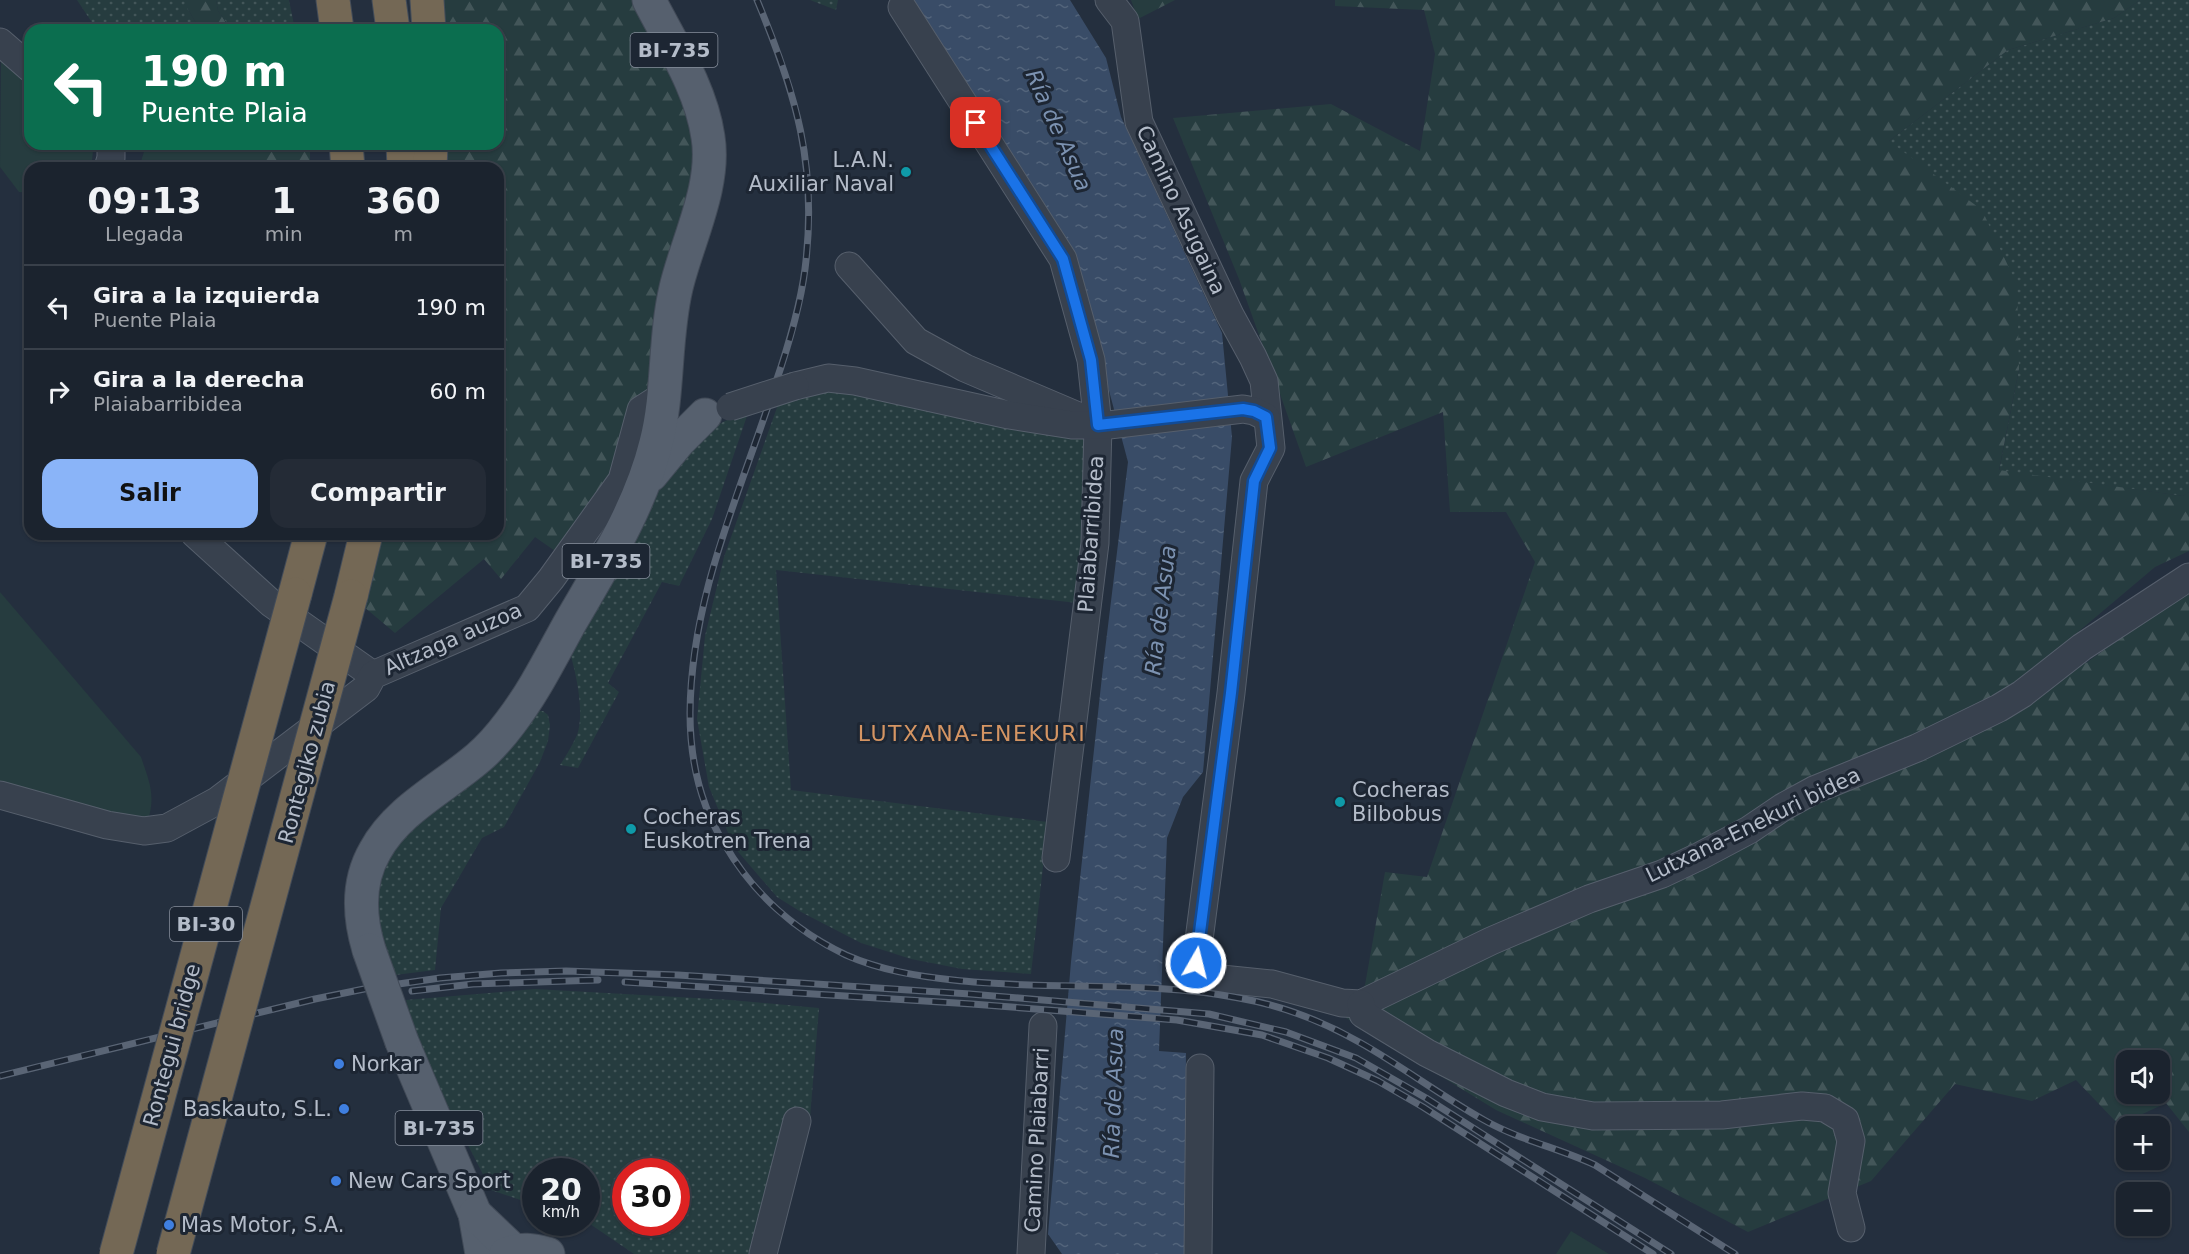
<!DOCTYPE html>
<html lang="es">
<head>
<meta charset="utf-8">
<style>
  body { margin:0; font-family:"DejaVu Sans",sans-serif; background:#242b36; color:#f1f3f6; height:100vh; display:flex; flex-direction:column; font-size:22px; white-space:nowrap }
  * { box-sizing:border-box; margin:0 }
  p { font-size:20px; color:#a0a4aa }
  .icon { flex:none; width:33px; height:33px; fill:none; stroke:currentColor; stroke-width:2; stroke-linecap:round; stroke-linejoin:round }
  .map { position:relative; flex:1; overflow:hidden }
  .panel { position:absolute; left:24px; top:162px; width:480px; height:378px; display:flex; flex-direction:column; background:#1b232e; border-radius:18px; box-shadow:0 2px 4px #0004,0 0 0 2px #39404a }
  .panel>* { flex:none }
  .banner { position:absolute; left:24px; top:24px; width:480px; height:126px; border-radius:18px; box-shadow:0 2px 4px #0004,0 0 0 2px #39404a; background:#0b6e4f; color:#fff; overflow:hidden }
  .tools { position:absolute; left:2116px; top:1050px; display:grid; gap:12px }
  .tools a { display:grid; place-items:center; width:54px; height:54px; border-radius:12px; background:#1b232e; box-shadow:0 2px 4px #0004,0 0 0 2px #39404a; font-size:30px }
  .speed { position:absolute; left:522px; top:1158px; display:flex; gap:12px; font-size:30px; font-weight:700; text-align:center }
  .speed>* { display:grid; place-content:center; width:78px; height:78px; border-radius:50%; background:#1b232e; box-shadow:0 2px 4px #0004,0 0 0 2px #39404a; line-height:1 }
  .speed small { font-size:15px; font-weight:400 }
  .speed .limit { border:9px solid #d22; background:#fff; color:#111 }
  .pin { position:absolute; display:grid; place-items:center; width:51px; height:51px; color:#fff; margin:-26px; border-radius:12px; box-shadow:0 3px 9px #0006 }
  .me { position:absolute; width:66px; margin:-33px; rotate:8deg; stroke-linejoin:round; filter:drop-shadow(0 0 4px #0008) }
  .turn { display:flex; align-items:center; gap:21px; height:126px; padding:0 18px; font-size:27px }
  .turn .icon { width:78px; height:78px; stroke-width:2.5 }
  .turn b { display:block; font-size:42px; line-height:51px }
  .eta { display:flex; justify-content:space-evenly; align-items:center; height:102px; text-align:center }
  .eta b { font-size:36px; font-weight:800; line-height:42px }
  .primary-button { display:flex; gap:12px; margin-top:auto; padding:12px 18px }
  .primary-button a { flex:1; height:69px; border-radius:18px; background:#8ab4f8; color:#111; font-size:24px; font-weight:800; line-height:69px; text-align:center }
  .primary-button a+a { background:#242b36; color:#f1f3f6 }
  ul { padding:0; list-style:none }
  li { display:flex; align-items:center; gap:18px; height:84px; padding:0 18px; border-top:2px solid #39404a }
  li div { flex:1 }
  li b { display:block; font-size:22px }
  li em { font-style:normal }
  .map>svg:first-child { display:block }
  .grass { fill:url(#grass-dots); fill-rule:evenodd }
  .forest { fill:url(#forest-firs); fill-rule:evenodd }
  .green { fill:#263c3f }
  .water { fill:url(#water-ripples) }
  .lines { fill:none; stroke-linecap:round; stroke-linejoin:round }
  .minor-casing { stroke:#565f6c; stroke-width:29 }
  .major-casing { stroke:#414a57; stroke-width:35 }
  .highway-casing { stroke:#434c59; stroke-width:35 }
  .minor { stroke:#38414e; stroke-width:27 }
  .major { stroke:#56606e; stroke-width:33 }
  .highway { stroke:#746855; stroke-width:33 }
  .rail-casing { stroke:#5a6575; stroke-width:7 }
  .rail { stroke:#1d2633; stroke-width:4.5; stroke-dasharray:14; stroke-linecap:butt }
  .minor-bridge-casing { stroke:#565f6c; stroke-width:29; stroke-linecap:butt }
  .major-bridge-casing { stroke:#414a57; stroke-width:35; stroke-linecap:butt }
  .highway-bridge-casing { stroke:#434c59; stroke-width:35; stroke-linecap:butt }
  .minor-bridge { stroke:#38414e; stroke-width:27 }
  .major-bridge { stroke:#56606e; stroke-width:33 }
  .highway-bridge { stroke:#746855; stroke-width:33 }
  .route-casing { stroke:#114b97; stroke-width:15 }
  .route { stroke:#1a73e8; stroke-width:10 }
  .culture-dot { fill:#0f9aa8; stroke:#1d2633; stroke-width:2 }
  .shop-dot { fill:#3f7fe0; stroke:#1d2633; stroke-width:2 }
  .labels { text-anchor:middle; stroke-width:6; stroke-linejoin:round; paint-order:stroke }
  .shield { fill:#1d2633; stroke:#878f9c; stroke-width:1.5 }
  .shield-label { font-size:20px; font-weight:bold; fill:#b4bcc9 }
  .poi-label { font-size:21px; fill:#b4bcc9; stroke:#1d2633; text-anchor:start }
  .street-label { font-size:21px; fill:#b4bcc9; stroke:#1d2633 }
  .water-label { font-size:22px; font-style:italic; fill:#7c92b1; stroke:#1d2633 }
  .neighbourhood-label { font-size:22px; letter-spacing:1.5px; fill:#d59563; stroke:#1d2633 }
</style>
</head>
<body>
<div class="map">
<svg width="2189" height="1254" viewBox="0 0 2189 1254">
  <defs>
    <pattern id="grass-dots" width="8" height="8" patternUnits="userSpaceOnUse" patternTransform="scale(1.5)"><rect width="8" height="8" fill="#263c3f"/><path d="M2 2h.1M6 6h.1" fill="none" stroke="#435659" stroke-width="1.8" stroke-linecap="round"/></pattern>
    <pattern id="forest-firs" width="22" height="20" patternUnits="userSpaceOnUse" patternTransform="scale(1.5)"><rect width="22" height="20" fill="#263c3f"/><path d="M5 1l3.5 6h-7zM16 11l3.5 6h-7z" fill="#435659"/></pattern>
    <pattern id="water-ripples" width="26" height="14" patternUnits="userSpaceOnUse" patternTransform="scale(1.5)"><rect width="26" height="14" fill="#394c67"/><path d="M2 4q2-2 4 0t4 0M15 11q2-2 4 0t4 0" fill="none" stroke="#53647b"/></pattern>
  </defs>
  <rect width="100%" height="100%" fill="#242f3e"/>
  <g class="grass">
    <path d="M77 0H188V9L200 30H97Z"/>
    <path d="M216 0H289L295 30H232L218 11Z"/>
    <path d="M810 0H838L836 10Z"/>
    <path d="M2140 0H2189V492L2183 496 1999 471 2019 369 1889 141 2008 50 2114 18Z"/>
    <path d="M795 386 1098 425 1087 604 776 570 791 790 1048 822 1031 974 962 969 911 959 861 943 801 912 777 897 734 847 709 787 697 719 705 636 724 557 780 399Z"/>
    <path d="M749 410 712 519 679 586 662 582 608 683 619 692 578 768 560 765C566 756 572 746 577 735 585 713 576 672 569 650L637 525 668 474 699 437 723 422Z"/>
    <path d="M536 711H543L548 715 550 725 548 741 540 762 504 827 482 838 441 908 435 970 395 975 368 908 377 862Z"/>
    <path d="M535 989 731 1000 819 1008 810 1118 771 1254H634L587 1222 586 1172H536L535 1205 491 1190 416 1044 406 1000ZM626 1172H676V1222H626Z"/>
  </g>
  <g class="forest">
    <path d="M188 0H216L218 11 232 30H200L188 9Z"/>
    <path d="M427 0H649L709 138 663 396 622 480 558 553 535 537 501 579 484 559 395 633 351 596 366 534H498V168H430L431 144H498V30H429Z"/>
    <path d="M1131 0H1175L1138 19Z"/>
    <path d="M1335 0H2140L2114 18 2008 50 1889 141 1982 210 2017 285 2019 369 1999 470 2183 496 2189 492V551L2155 567 2078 632 2086 663 2154 614 2189 592V1132L2166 1103 2119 1125 2076 1080 2032 1101 1955 1084 1871 1181 1748 1232 1645 1178 1496 1110 1346 1018 1365 985 1385 872 1427 877 1535 562 1506 512H1450L1443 412 1306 467 1239 279 1173 118 1331 104 1420 151 1435 54 1424 10 1335 6ZM2127 1060H2160V1094H2127Z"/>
    <path d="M238 144H310V168H265L264 147Z"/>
  </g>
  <g class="green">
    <path d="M1 56 30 83V144H90L93 152 91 168H30V193L19 192 0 167Z"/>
    <path d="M238 144 248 147H265V168H231L229 164 228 168H139L146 145Z"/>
    <path d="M0 592 141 757C149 781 156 795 148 820L131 822 0 788Z"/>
    <path d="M1571 1231 1609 1254H1556Z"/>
  </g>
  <path class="water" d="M911 0H1070L1106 58 1121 117 1222 333 1232 437 1203 772 1183 797 1167 838 1159 1051 1186 1053 1184 1254H1062L1048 1234 1071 962 1103 667 1128 462 1074 259Z"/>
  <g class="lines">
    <g class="minor-casing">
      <g id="minor">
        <path d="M1109 0 1125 21 1139 122 1230 315 1253 357 1264 381 1271 448 1254 481 1231 693 1196 963V972L1202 977 1272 984 1342 1003 1361 1004 1491 941 1589 899 1662 874 1700 856 1749 830 1783 807 1814 790 1917 748 1999 708 2022 694 2082 647 2189 577"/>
        <path d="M902 7 1063 259 1091 360 1098 425 1095 543 1056 858"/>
        <path d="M0 42 30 68"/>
        <path d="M108 168 111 158V144"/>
        <path d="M849 266 916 341 965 368 1078 416"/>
        <path d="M795 386 828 378 855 381 1009 415 1072 425H1109L1243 409 1254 411 1266 417"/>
        <path d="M195 534 272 604 373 675"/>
        <path d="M0 795 107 825 144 831 167 828 217 801 366 688 373 675 527 608 551 579 622 480 641 410 663 396"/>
        <path d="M1361 1004 1363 1014 1427 1053 1506 1093 1542 1107 1593 1116 1722 1115 1802 1106 1825 1108 1845 1120 1851 1141 1842 1193 1851 1228"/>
        <path d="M763 1254 797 1121"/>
        <path d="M1031 1254 1043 1026"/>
        <path d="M1198 1254 1200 1068"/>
      </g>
    </g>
    <g class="major-casing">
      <g id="major">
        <path d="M651 475 679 441 705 415"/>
        <path d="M369 950C359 917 357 882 375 851 397 810 443 788 478 758 490 748 501 735 510 723 534 692 552 655 571 621 604 564 640 508 656 443 669 393 664 339 676 288 687 241 716 186 708 137 701 88 671 43 649 0"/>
        <path d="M402 1042 475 1214 482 1254"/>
        <path d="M475 1214 514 1251"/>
        <path d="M506 1254C521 1248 533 1250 548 1254"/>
      </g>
    </g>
    <g class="highway-casing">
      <g id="highway">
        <path d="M333 0 337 30"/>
        <path d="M389 0 393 30"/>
        <path d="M427 0 429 30"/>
        <path d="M346 144 348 168"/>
        <path d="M403 144 404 168"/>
        <path d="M430 168 431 144"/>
        <path d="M295 594 311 534"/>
        <path d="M351 596 366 534"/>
      </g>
    </g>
    <use href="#minor" class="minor"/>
    <use href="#major" class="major"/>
    <use href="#highway" class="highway"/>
    <g class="rail-casing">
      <g id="rail">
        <path d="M757 0C796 93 818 166 805 269 800 308 788 347 775 385 740 494 691 595 690 713 690 760 700 805 725 845 753 893 795 931 846 955 880 970 916 976 953 980 1048 991 1145 980 1239 998 1280 1005 1322 1021 1359 1042 1402 1066 1441 1096 1484 1120 1519 1140 1559 1148 1595 1165L1735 1254"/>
        <path d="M625 982 972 1004 1177 1020 1262 1035 1328 1058 1378 1081 1423 1107 1653 1254"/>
        <path d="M412 991 473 984 598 980"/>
        <path d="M0 1076 315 999 364 989 440 978 501 973 566 971 678 975 970 994 1209 1014 1286 1032 1356 1058 1426 1098 1671 1254"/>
      </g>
    </g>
    <use href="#rail" class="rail"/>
    <g class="minor-bridge-casing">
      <path id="minor-bridge" d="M730 407 795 386"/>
    </g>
    <g class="major-bridge-casing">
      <path id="major-bridge" d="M369 950 402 1042"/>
    </g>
    <g class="highway-bridge-casing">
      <g id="highway-bridge">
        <path d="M116 1254 295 594"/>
        <path d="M173 1254 351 596"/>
      </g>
    </g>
    <use href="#minor-bridge" class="minor-bridge"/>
    <use href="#major-bridge" class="major-bridge"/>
    <use href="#highway-bridge" class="highway-bridge"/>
  </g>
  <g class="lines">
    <g class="route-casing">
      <path id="route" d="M976 123 1063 259 1091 360 1098 425 1243 409 1254 411 1266 417 1270 448 1254 481 1231 693 1196 963"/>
    </g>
    <use href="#route" class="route"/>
  </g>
  <g class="culture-dot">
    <circle cx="906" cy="172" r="6"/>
    <circle cx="1340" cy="802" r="6"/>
    <circle cx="631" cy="829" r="6"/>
  </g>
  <g class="shop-dot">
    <circle cx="339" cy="1064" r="6"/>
    <circle cx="344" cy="1109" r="6"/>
    <circle cx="336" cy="1181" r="6"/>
    <circle cx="169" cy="1225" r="6"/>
  </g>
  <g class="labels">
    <g class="shield">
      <rect x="630.5" y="33" width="87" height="34" rx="4.5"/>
      <rect x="562.5" y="544" width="87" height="34" rx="4.5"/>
      <rect x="170" y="907" width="72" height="34" rx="4.5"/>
      <rect x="395.5" y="1111" width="87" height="34" rx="4.5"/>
    </g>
    <g class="shield-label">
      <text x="674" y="57">BI-735</text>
      <text x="606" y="568">BI-735</text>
      <text x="206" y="931">BI-30</text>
      <text x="439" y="1135">BI-735</text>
    </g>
    <g class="poi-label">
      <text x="894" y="167" text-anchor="end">L.A.N.<tspan x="894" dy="24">Auxiliar Naval</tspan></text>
      <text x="1352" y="797">Cocheras<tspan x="1352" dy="24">Bilbobus</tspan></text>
      <text x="643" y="824">Cocheras<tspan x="643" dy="24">Euskotren Trena</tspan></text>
      <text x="351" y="1071">Norkar</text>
      <text x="332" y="1116" text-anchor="end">Baskauto, S.L.</text>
      <text x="348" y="1188">New Cars Sport</text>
      <text x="181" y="1232">Mas Motor, S.A.</text>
    </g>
    <g class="street-label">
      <text transform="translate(1181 210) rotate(65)" y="7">Camino Asugaina</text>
      <text transform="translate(1091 534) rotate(-86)" y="7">Plaiabarribidea</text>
      <text transform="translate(453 639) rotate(-24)" y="7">Altzaga auzoa</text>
      <text transform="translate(307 762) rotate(-75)" y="7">Rontegiko zubia</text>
      <text transform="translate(1753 825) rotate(-26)" y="7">Lutxana-Enekuri bidea</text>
      <text transform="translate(172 1045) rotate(-75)" y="7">Rontegui bridge</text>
      <text transform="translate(1037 1140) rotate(-87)" y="7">Camino Plaiabarri</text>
    </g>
    <g class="water-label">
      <text transform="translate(1059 130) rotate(66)" y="8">Ría de Asua</text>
      <text transform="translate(1160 610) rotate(-83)" y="8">Ría de Asua</text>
      <text transform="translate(1113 1093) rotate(-88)" y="8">Ría de Asua</text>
    </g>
    <g class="neighbourhood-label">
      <text x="972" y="741">LUTXANA-ENEKURI</text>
    </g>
  </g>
</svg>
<div class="tools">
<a><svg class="icon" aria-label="sound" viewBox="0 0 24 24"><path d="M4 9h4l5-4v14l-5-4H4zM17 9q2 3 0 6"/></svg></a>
<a>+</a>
<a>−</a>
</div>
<div class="speed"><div>20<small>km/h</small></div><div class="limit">30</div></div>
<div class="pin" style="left:976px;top:123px;background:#d93025"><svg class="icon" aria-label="arrive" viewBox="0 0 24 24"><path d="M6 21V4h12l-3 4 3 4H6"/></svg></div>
<svg class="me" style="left:1196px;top:963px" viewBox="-20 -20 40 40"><circle r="17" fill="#1a73e8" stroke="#fff" stroke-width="3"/><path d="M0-11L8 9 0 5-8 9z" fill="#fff"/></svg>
<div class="banner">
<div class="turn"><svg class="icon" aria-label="left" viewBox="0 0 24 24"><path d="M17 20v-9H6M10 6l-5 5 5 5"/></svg><div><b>190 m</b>Puente Plaia</div></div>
</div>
<section class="panel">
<div class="eta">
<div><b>09:13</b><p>Llegada</p></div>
<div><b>1</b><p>min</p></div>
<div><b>360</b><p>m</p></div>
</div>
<ul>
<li><svg class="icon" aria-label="left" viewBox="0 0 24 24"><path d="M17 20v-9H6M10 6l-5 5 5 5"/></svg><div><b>Gira a la izquierda</b><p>Puente Plaia</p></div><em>190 m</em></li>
<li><svg class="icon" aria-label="right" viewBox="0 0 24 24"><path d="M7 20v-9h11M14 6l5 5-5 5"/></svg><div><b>Gira a la derecha</b><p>Plaiabarribidea</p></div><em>60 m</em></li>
</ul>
<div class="primary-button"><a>Salir</a><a>Compartir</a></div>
</section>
</div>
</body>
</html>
